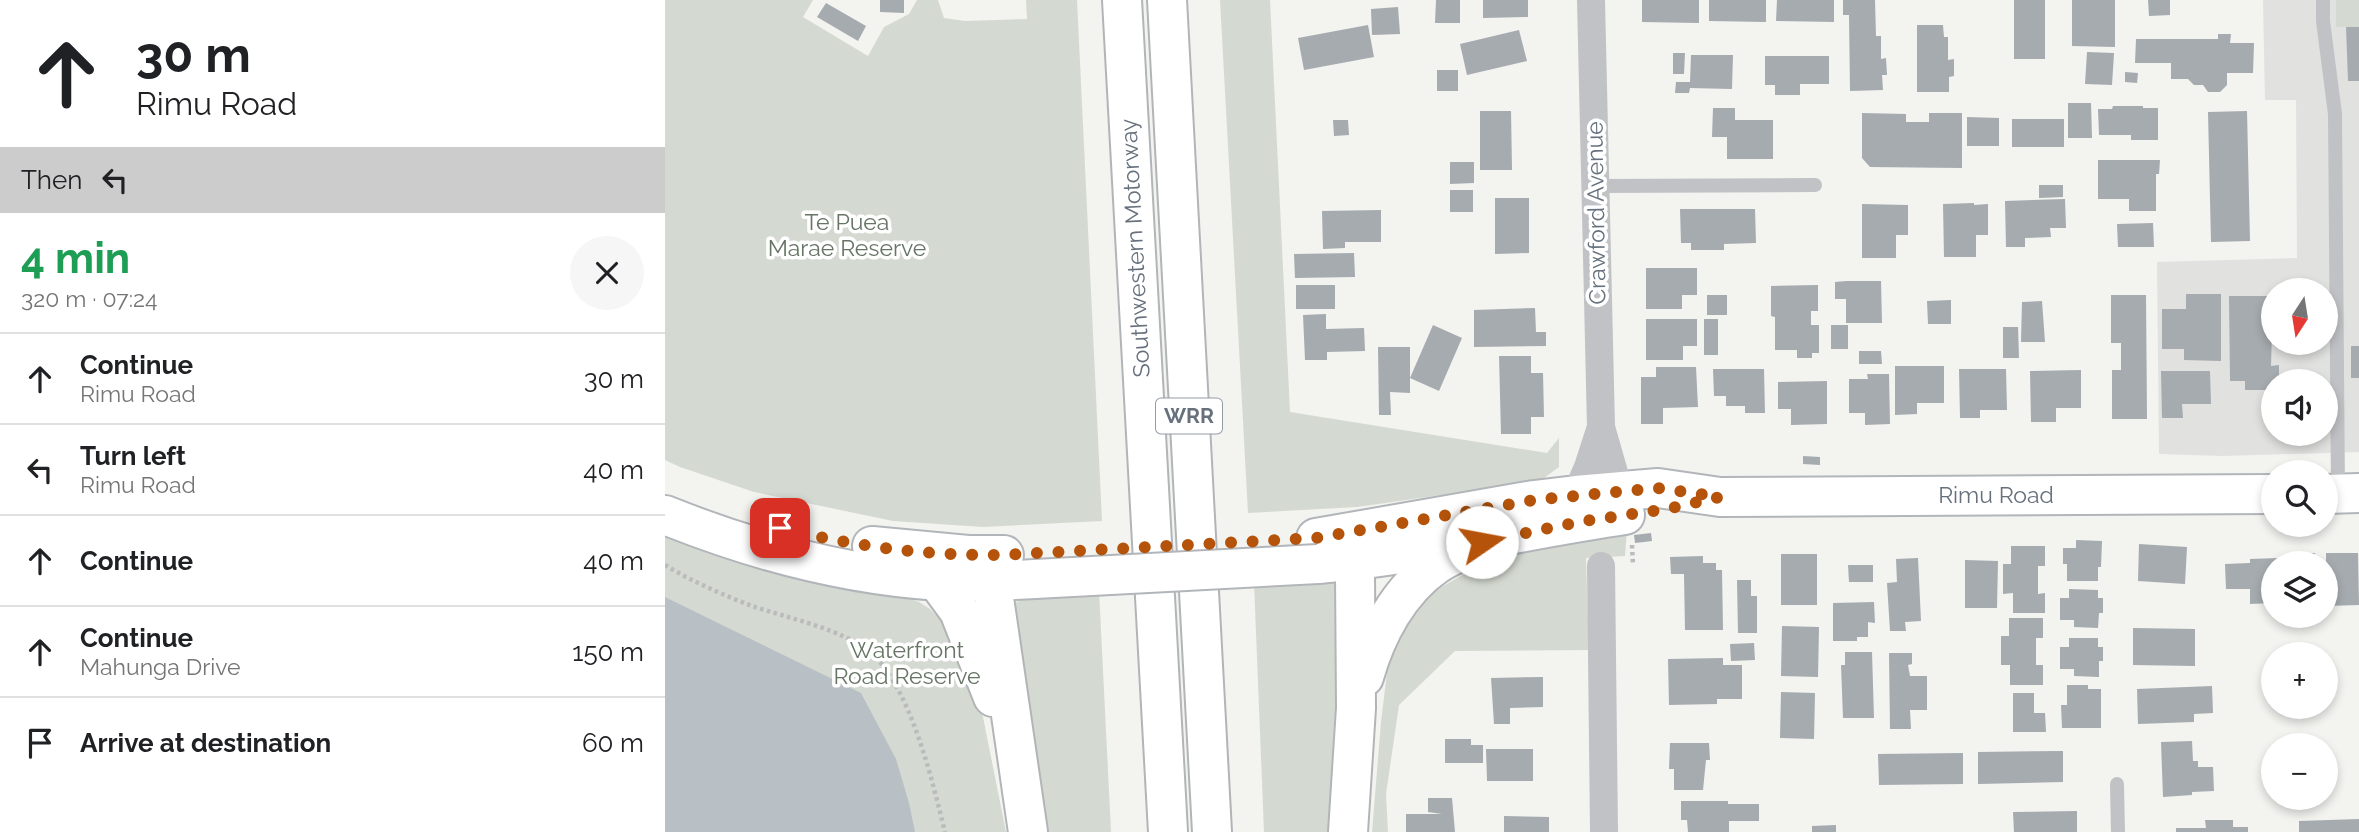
<!DOCTYPE html>
<html lang="en">
<head>
<meta charset="utf-8">
<style>
  body { margin:0; font-family:Raleway,sans-serif; background:#f6f6f6; color:#202124; height:100vh; display:flex; flex-direction:column; font-size:26px; white-space:nowrap }
  * { box-sizing:border-box; margin:0 }
  p { font-size:23px; color:#757577 }
  .icon { flex:none; width:38px; height:38px; fill:none; stroke:currentColor; stroke-width:2; stroke-linecap:round; stroke-linejoin:round }
  .map { position:relative; flex:1; overflow:hidden }
  .sheet { display:flex; flex-direction:column; background:#fff; width:665px }
  .sheet>* { flex:none }
  .top-card { background:#fff; color:#202124; overflow:hidden }
  .needle { width:46px; rotate:192deg }
  .controls { position:absolute; left:1596px; top:278px; display:grid; gap:14px }
  .controls a { display:grid; place-items:center; width:77px; height:77px; border-radius:50%; background:#fff; box-shadow:0 4px 10px #0003; font-size:35px }
  .pin { position:absolute; display:grid; place-items:center; width:60px; height:60px; color:#fff; margin:-30px; border-radius:14px; box-shadow:0 4px 10px #0006 }
  .me { position:absolute; width:77px; margin:-38px; rotate:78deg; stroke-linejoin:round; filter:drop-shadow(0 0 5px #0008) }
  .turn { display:flex; align-items:center; gap:24px; height:147px; padding:0 21px; font-size:32px }
  .turn .icon { width:91px; height:91px; stroke-width:2.5 }
  .turn b { display:block; font-size:49px; line-height:60px }
  .then { display:flex; align-items:center; height:66px; padding:0 21px; background:#0003; gap:14px; font-size:26px }
  .round { display:grid; place-items:center; flex:none; width:74px; height:74px; border-radius:37px; background:#f6f6f6 }
  .overview { display:flex; align-items:center; justify-content:space-between; height:119px; padding:0 21px }
  h1 { font-size:42px; font-weight:700; line-height:52px; color:#1e9e55 }
  ul { padding:0; list-style:none }
  li { display:flex; align-items:center; gap:21px; height:91px; padding:0 21px; border-top:2px solid #e0e0e0 }
  li div { flex:1 }
  li b { display:block; font-size:26px }
  li em { font-style:normal }
  main { display:flex; flex:1; min-height:0 }
  .map>svg:first-child { display:block }
  .built { fill:#e1e2e0; fill-rule:evenodd }
  .green { fill:#d4dad1 }
  .water { fill:#b8c0c5 }
  .building { fill:#a5abaf }
  .lines { fill:none; stroke-linecap:round; stroke-linejoin:round }
  .secondary-casing { stroke:#b2b6ba; stroke-width:42 }
  .highway-casing { stroke:#b2b5b8; stroke-width:42 }
  .path { stroke:#b9bbbd; stroke-width:4.5; stroke-dasharray:3.5 3.5; stroke-linecap:butt }
  .lane { stroke:#c0c2c5; stroke-width:14 }
  .street { stroke:#c0c2c5; stroke-width:28 }
  .secondary { stroke:#fff; stroke-width:38 }
  .highway { stroke:#fff; stroke-width:38 }
  .secondary-bridge-casing { stroke:#b2b6ba; stroke-width:42; stroke-linecap:butt }
  .secondary-bridge { stroke:#fff; stroke-width:38 }
  .route { stroke:#b45309; stroke-width:12; stroke-dasharray:0 21.6 }
  .labels { text-anchor:middle; stroke-width:7; stroke-linejoin:round; paint-order:stroke }
  .shield { fill:#fff; stroke:#949ca4; stroke-width:2 }
  .shield-label { font-size:21px; font-weight:bold; fill:#66717d }
  .street-label { font-size:23px; fill:#66717d; stroke:#fff }
  .park-label { font-size:23px; fill:#667564; stroke:#fff }
</style>
</head>
<body>
<main>
<section class="sheet">
<div class="top-card">
<div class="turn"><svg class="icon" aria-label="ahead" viewBox="0 0 24 24"><path d="M12 20V5M6 11l6-6 6 6"/></svg><div><b>30 m</b>Rimu Road</div></div>
<div class="then">Then<svg class="icon" aria-label="left" viewBox="0 0 24 24"><path d="M17 20v-9H6M10 6l-5 5 5 5"/></svg></div>
</div>
<div class="overview"><div><h1>4 min</h1><p>320 m · 07:24</p></div><a class="round"><svg class="icon" aria-label="close" viewBox="0 0 24 24"><path d="M6 6l12 12M18 6L6 18"/></svg></a></div>
<ul>
<li><svg class="icon" aria-label="ahead" viewBox="0 0 24 24"><path d="M12 20V5M6 11l6-6 6 6"/></svg><div><b>Continue</b><p>Rimu Road</p></div><em>30 m</em></li>
<li><svg class="icon" aria-label="left" viewBox="0 0 24 24"><path d="M17 20v-9H6M10 6l-5 5 5 5"/></svg><div><b>Turn left</b><p>Rimu Road</p></div><em>40 m</em></li>
<li><svg class="icon" aria-label="ahead" viewBox="0 0 24 24"><path d="M12 20V5M6 11l6-6 6 6"/></svg><div><b>Continue</b></div><em>40 m</em></li>
<li><svg class="icon" aria-label="ahead" viewBox="0 0 24 24"><path d="M12 20V5M6 11l6-6 6 6"/></svg><div><b>Continue</b><p>Mahunga Drive</p></div><em>150 m</em></li>
<li><svg class="icon" aria-label="arrive" viewBox="0 0 24 24"><path d="M6 21V4h12l-3 4 3 4H6"/></svg><div><b>Arrive at destination</b></div><em>60 m</em></li>
</ul>
</section>
<div class="map">
<svg width="1694" height="832" viewBox="0 0 1694 832">
  <rect width="100%" height="100%" fill="#f3f3f0"/>
  <path class="built" d="M1598 0H1671V27H1694V452L1558 456 1494 454 1492 262 1632 258 1631 100H1600ZM1608 290H1661V343H1608ZM1608 382H1661V434H1608Z"/>
  <g class="green">
    <path d="M0 0H148L138 17 203 56 219 27 244 14 252 0H273L279 18 300 21 362 19 361 0H412L437 521 318 527 228 521 89 492 15 467 0 460Z"/>
    <path d="M555 0H605L625 412 882 453 894 438V467L875 481 692 507 583 513Z"/>
    <rect x="1671" y="0" width="23" height="27"/>
    <path d="M962 529 960 556 921 558 924 650 790 651 734 705 721 794 723 832H707L716 722 725 648 761 596 832 555Z"/>
    <path d="M0 532 225 592 254 602 265 609 288 632 315 702 341 832H0Z"/>
    <path d="M672 578 678 584 663 832H599L589 582Z"/>
    <path d="M434 590 446 832H382L341 619 349 603 357 600Z"/>
  </g>
  <path class="water" d="M0 597 196 693 231 759 244 803 250 832H0Z"/>
  <g class="building">
    <path d="M215 0H239V13L215 12Z"/>
    <path d="M771 0H795V23H770Z"/>
    <path d="M818 0H863V17L818 18Z"/>
    <path d="M977 0H1034V23L977 22Z"/>
    <path d="M1044 0H1101V22L1044 21Z"/>
    <path d="M1112 0H1169V22L1111 21Z"/>
    <path d="M1178 0H1210L1211 36H1216V59L1221 58 1222 75H1217L1218 90 1185 91 1184 15H1178Z"/>
    <rect x="1349" y="0" width="31" height="59"/>
    <path d="M1407 0H1450V47L1407 46Z"/>
    <path d="M1483 0H1505V15L1484 16Z"/>
    <path d="M161 3 201 26 193 41 152 17Z"/>
    <path d="M733 7 735 34 707 35 706 9Z"/>
    <path d="M703 25 709 57 639 70 633 38Z"/>
    <path d="M1252 25H1278L1279 37H1283V60L1289 59V76L1284 77V92H1252Z"/>
    <path d="M1681 27H1694V81H1683Z"/>
    <path d="M854 30 862 61 802 75 795 44Z"/>
    <path d="M1553 34H1566L1565 43H1589L1588 73H1562V85L1555 92H1543L1538 85H1529L1523 79H1506V63H1470L1471 39H1553Z"/>
    <path d="M1422 52 1449 53 1447 85 1420 84Z"/>
    <path d="M1008 53H1020L1019 74H1008Z"/>
    <path d="M1026 55H1068L1067 89 1025 88 1024 93H1010L1011 82H1025Z"/>
    <path d="M1100 56H1164V84H1135V95H1110V85H1100Z"/>
    <rect x="772" y="70" width="21" height="21"/>
    <path d="M1460 72 1473 73 1472 83 1460 82Z"/>
    <path d="M1403 103H1426L1427 138H1403Z"/>
    <path d="M1448 106H1478V108H1493V140H1466V135H1434L1433 109H1447Z"/>
    <path d="M1048 108H1070V120H1108V159H1062V137H1047Z"/>
    <path d="M815 111H846L847 170H815Z"/>
    <path d="M1582 111 1585 241 1546 242 1543 112Z"/>
    <path d="M1197 113 1241 114V122H1264V113H1297V168L1205 167 1197 158Z"/>
    <path d="M1302 117 1334 118V146H1302Z"/>
    <rect x="1347" y="119" width="52" height="28"/>
    <path d="M668 120H683L684 135 669 136Z"/>
    <path d="M1433 160H1495L1494 174H1491V211H1464V199H1433Z"/>
    <path d="M785 162H809V183L785 184Z"/>
    <path d="M1374 185H1398V197L1374 198Z"/>
    <rect x="785" y="190" width="23" height="22"/>
    <path d="M830 198H864V253L830 254Z"/>
    <path d="M1400 199 1401 228H1385L1386 237 1360 238V247H1341L1340 201Z"/>
    <path d="M1309 203V205L1323 204V235H1311V257H1279L1278 204Z"/>
    <path d="M1197 204 1243 205V235H1231V258H1197Z"/>
    <path d="M1015 209H1090L1091 243 1059 244V250H1026V243H1016Z"/>
    <path d="M716 210V242H680V248L658 249 657 211Z"/>
    <path d="M1488 223 1489 247H1453L1452 224Z"/>
    <path d="M689 253 690 277 630 278 629 254Z"/>
    <path d="M981 268H1032V295H1017V309H981Z"/>
    <path d="M1181 281H1216L1217 323H1181V299H1170V282Z"/>
    <rect x="631" y="285" width="39" height="24"/>
    <path d="M1153 285V311H1146V325H1154V353H1147V358H1132V350H1110V317L1106 316V286Z"/>
    <path d="M1521 294H1556V361L1519 360V349H1497V309H1521Z"/>
    <rect x="1042" y="295" width="20" height="20"/>
    <path d="M1446 295H1481L1482 419H1447V370H1456V343H1446Z"/>
    <path d="M1564 296H1608L1606 366 1614 365V382H1608V390H1580V381H1565Z"/>
    <path d="M1286 300V324H1263L1262 301Z"/>
    <path d="M1377 301 1380 342H1356L1357 302Z"/>
    <path d="M870 308 871 332H881V346L809 347V310Z"/>
    <path d="M661 314V329L699 328 700 351 662 352V360H640L638 315Z"/>
    <path d="M981 319H1032V346H1018V360H981Z"/>
    <rect x="1039" y="319" width="14" height="36"/>
    <path d="M768 325 797 338 774 391 745 378Z"/>
    <rect x="1166" y="325" width="17" height="24"/>
    <path d="M1338 327H1353L1354 358H1338Z"/>
    <rect x="1686" y="346" width="8" height="32"/>
    <path d="M713 347H745V393L725 392 726 415H714Z"/>
    <path d="M1194 351H1216L1217 364H1194Z"/>
    <path d="M834 356H866V373H878L879 417H866V434H836Z"/>
    <path d="M1230 366H1279V403H1252V414L1230 415Z"/>
    <path d="M991 367H1031L1033 407 998 408V424H976V377H991Z"/>
    <path d="M1048 369H1099L1100 413H1080V406H1061V396H1049Z"/>
    <path d="M1294 369H1341L1342 410H1315V418H1295Z"/>
    <path d="M1416 370V408H1391V422H1366L1365 371Z"/>
    <path d="M1496 371H1545L1546 404H1517L1518 418H1497Z"/>
    <path d="M1202 374H1224L1225 424 1200 425V413H1184V379H1203Z"/>
    <path d="M1162 381V424L1126 425V409H1113V382Z"/>
    <path d="M1138 456 1155 457V465L1138 464Z"/>
    <path d="M986 533 987 541 970 543 969 535Z"/>
    <path d="M1411 540 1437 541 1436 567H1433V581H1402V564H1398V548H1411Z"/>
    <path d="M1474 544 1522 547 1520 584 1473 581Z"/>
    <path d="M1346 546H1380V566H1373V594L1380 593V613H1348V593L1338 594V564H1346Z"/>
    <rect x="1624" y="553" width="26" height="11"/>
    <path d="M1661 553H1693L1694 605 1661 606Z"/>
    <rect x="1116" y="554" width="36" height="51"/>
    <path d="M1038 556V563H1051V570H1057L1058 630H1020L1019 574H1006L1005 557Z"/>
    <path d="M1253 558 1256 621 1240 622 1241 631H1225L1222 583 1232 582 1231 559Z"/>
    <path d="M1613 558V564H1608V603L1585 604V589H1561L1560 564 1585 563V559Z"/>
    <path d="M1300 560 1333 561 1332 608H1300Z"/>
    <path d="M1183 565H1208V582H1184Z"/>
    <path d="M1072 580H1086V596H1092V633H1073Z"/>
    <path d="M1404 589 1433 590V598H1438V613H1434L1433 628 1409 627V620H1395V598H1404Z"/>
    <path d="M1209 602 1210 623 1203 622V637H1192V641H1168V603Z"/>
    <path d="M1344 618H1378V638H1371V665H1378V685H1345V665H1336V636H1344Z"/>
    <path d="M1117 626 1154 627 1153 677 1116 676Z"/>
    <path d="M1468 628 1530 629V666L1468 665Z"/>
    <path d="M1404 638H1433V647H1438V661H1434V677L1409 676V669H1395V647H1404Z"/>
    <path d="M1089 643 1090 660 1066 661 1065 644Z"/>
    <path d="M1180 652H1207L1209 718H1178L1176 665H1180Z"/>
    <path d="M1224 653H1247V664L1243 665 1245 676H1262V710H1245L1246 729H1225Z"/>
    <path d="M1058 658V665H1077V699H1052V704L1004 705 1003 659Z"/>
    <path d="M878 677V707L845 708V724H829L826 678Z"/>
    <path d="M1402 685H1423V689H1436V728H1397L1396 705H1402Z"/>
    <path d="M1547 686 1548 713 1529 714V722L1473 724 1472 689Z"/>
    <path d="M1116 692 1150 693 1149 739 1115 738Z"/>
    <path d="M1348 693H1369V713H1380L1381 732H1348Z"/>
    <path d="M780 739H806V745H818V763H780Z"/>
    <path d="M1527 741 1528 761H1533V767H1548L1549 791 1527 792V795L1498 797 1496 742Z"/>
    <path d="M1005 743H1044L1045 760H1041L1038 790H1009V769H1004Z"/>
    <path d="M821 749H868V781H822Z"/>
    <path d="M1398 751V782L1313 784V752Z"/>
    <path d="M1298 753V784L1214 785 1213 754Z"/>
    <path d="M763 798H787L790 832H741V814H777L763 812Z"/>
    <path d="M1016 801H1063V804H1094V821H1064V832H1023L1022 820H1016Z"/>
    <path d="M1412 811V832H1349L1348 812Z"/>
    <path d="M839 816 884 817V832H839Z"/>
    <path d="M1694 819V832H1634V821Z"/>
    <path d="M1540 820H1568V827H1583V832H1511V828H1541Z"/>
    <path d="M1171 825V832H1147V826Z"/>
  </g>
  <g class="lines">
    <g class="secondary-casing">
      <g id="secondary">
        <path d="M1661 494 1694 493"/>
        <path d="M0 515C87 550 179 575 274 581 306 582 338 581 370 579"/>
        <path d="M651 538 869 500 911 495 993 488 1055 497 1608 494"/>
        <path d="M207 546 303 555H339"/>
        <path d="M653 564C757 555 857 530 960 515"/>
      </g>
    </g>
    <g class="highway-casing">
      <g id="highway">
        <path d="M457 0 503 832"/>
        <path d="M502 0 547 832"/>
        <path d="M664 537 686 561 690 574 691 708 683 832"/>
        <path d="M336 555 328 574 329 598 363 832"/>
        <path d="M272 581 294 611 328 697"/>
        <path d="M699 677C711 634 734 590 772 564 786 555 802 549 816 542"/>
      </g>
    </g>
    <g class="path">
      <path d="M967 545 968 565"/>
      <path d="M0 565C26 581 58 595 87 606 120 617 179 630 205 652 246 688 267 780 280 832"/>
    </g>
    <g class="lane">
      <path d="M1658 0V21L1670 114 1673 492"/>
      <path d="M930 186 1150 185"/>
      <path d="M1452 784 1453 832"/>
    </g>
    <g class="street">
      <path d="M926 0 936 427"/>
      <path d="M911 495 923 467 936 427 950 476 961 491"/>
      <path d="M936 566 939 832"/>
    </g>
    <use href="#secondary" class="secondary"/>
    <use href="#highway" class="highway"/>
    <g class="secondary-bridge-casing">
      <path id="secondary-bridge" d="M370 579 653 564"/>
    </g>
    <use href="#secondary-bridge" class="secondary-bridge"/>
  </g>
  <g class="lines">
    <path class="route" d="M115 528C187 546 262 556 336 555L651 538 869 500 961 491 993 488 1055 497 1002 509 919 521 817 542"/>
  </g>
  <g class="labels">
    <rect class="shield" x="491" y="398.5" width="66" height="35" rx="5"/>
    <g class="shield-label">
      <text x="524" y="423">WRR</text>
    </g>
    <g class="street-label">
      <text transform="translate(931 213) rotate(-91)" y="8">Crawford Avenue</text>
      <text transform="translate(470 248) rotate(-93)" y="8">Southwestern Motorway</text>
      <text x="1331" y="503">Rimu Road</text>
    </g>
    <g class="park-label">
      <text x="182" y="230">Te Puea<tspan x="182" dy="26">Marae Reserve</tspan></text>
      <text x="242" y="658">Waterfront<tspan x="242" dy="26">Road Reserve</tspan></text>
    </g>
  </g>
</svg>
<div class="controls">
<a><svg class="needle" viewBox="-14 -14 28 28"><path d="M0-13l5 13h-10z" fill="#e53935"/><path d="M0 13l5-13h-10z" fill="#757577"/></svg></a>
<a><svg class="icon" aria-label="sound" viewBox="0 0 24 24"><path d="M4 9h4l5-4v14l-5-4H4zM17 9q2 3 0 6"/></svg></a>
<a><svg class="icon" aria-label="search" viewBox="0 0 24 24"><circle cx="10" cy="10" r="6"/><path d="M15 15l6 6"/></svg></a>
<a><svg class="icon" aria-label="layers" viewBox="0 0 24 24"><path d="M12 4l9 5-9 5-9-5zM3 14l9 5 9-5"/></svg></a>
<a>+</a>
<a>−</a>
</div>
<div class="pin" style="left:115px;top:528px;background:#d93025"><svg class="icon" aria-label="arrive" viewBox="0 0 24 24"><path d="M6 21V4h12l-3 4 3 4H6"/></svg></div>
<svg class="me" style="left:817px;top:542px" viewBox="-20 -20 40 40"><circle r="19" fill="#fff"/><path d="M0-13L10 11 0 6-10 11z" fill="#b45309"/></svg>
</div>
</main>
</body>
</html>
